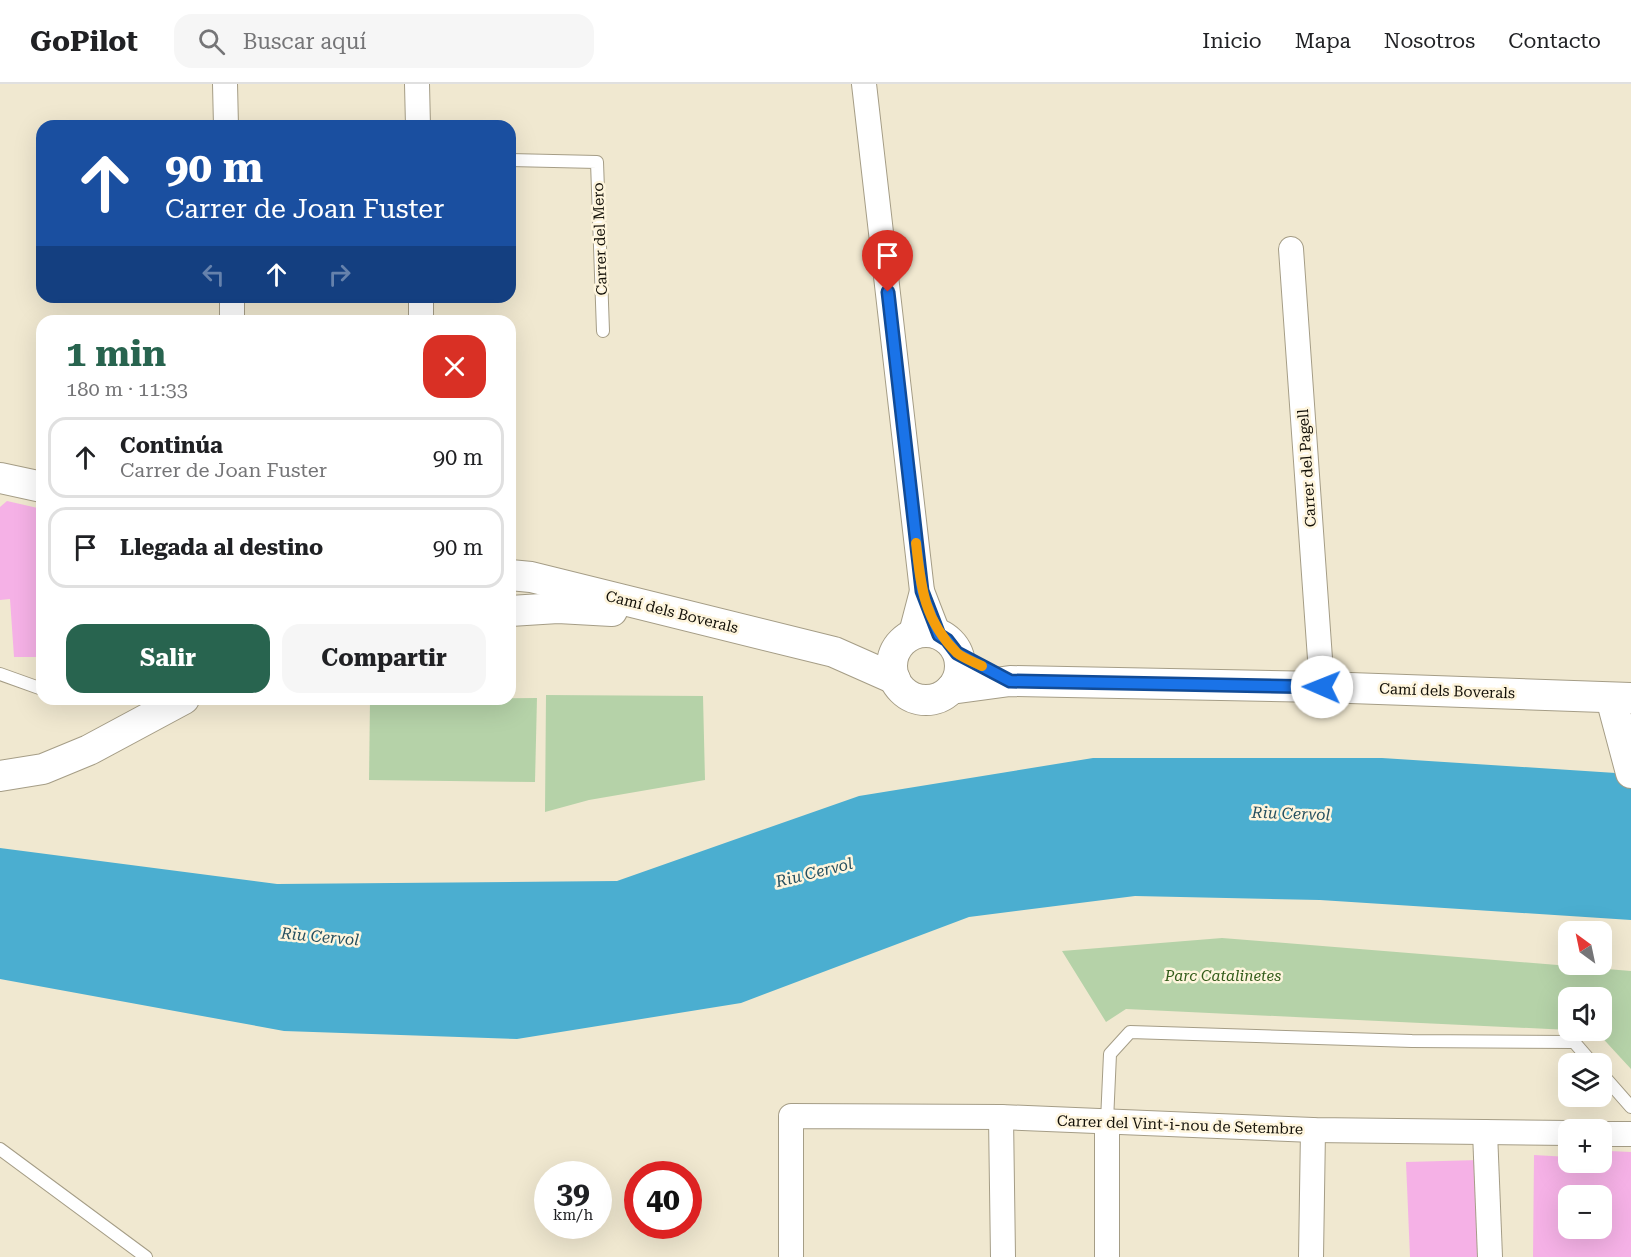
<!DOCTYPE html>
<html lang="es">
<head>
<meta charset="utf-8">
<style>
  body { margin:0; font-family:"Roboto Serif",serif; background:#f6f6f6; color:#202124; height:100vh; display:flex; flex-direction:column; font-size:22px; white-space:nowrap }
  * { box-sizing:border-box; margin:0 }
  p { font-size:20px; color:#757577 }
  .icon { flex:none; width:33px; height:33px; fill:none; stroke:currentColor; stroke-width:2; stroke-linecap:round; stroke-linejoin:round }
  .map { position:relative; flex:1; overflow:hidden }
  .sheet { position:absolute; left:36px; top:231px; width:480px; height:390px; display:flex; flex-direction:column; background:#fff; border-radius:18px; box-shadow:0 6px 24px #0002 }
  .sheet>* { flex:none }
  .top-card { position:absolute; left:36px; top:36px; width:480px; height:183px; border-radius:18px; box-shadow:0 6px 24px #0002; background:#1a4fa0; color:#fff; overflow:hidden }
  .needle { width:39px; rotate:327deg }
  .buttons { position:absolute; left:1558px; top:837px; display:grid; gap:12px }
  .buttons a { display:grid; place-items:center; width:54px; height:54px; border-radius:12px; background:#fff; box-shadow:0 6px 24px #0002; font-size:30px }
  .speed { position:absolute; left:534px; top:1077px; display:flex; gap:12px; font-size:30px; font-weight:700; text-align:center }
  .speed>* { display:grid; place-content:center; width:78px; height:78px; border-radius:50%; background:#fff; box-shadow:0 6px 24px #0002; line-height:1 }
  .speed small { font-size:15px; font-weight:400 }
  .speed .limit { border:9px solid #d22; background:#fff; color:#111 }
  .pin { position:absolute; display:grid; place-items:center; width:51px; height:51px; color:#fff; margin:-62px -26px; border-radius:50% 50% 50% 0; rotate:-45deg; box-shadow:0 0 6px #0007 }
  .pin .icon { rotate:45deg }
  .me { position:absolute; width:66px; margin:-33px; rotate:271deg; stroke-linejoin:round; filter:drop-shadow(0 0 4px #0008) }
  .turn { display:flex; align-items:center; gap:21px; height:126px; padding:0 30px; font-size:27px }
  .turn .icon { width:78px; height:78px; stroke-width:2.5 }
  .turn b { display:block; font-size:42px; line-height:51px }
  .lanes { display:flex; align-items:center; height:57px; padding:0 30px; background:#0003; justify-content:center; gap:30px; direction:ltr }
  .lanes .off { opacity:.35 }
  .round { display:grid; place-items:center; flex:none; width:63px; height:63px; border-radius:18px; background:#f6f6f6 }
  .head { display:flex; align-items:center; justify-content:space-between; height:102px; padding:0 30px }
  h1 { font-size:36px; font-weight:700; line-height:45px; color:#28644f }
  .action { display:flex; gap:12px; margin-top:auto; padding:12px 30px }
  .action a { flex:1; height:69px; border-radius:18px; background:#28644f; color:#fff; font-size:24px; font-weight:700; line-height:69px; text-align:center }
  .action a+a { background:#f6f6f6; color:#202124 }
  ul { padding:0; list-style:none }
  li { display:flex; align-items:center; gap:18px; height:81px; margin:0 12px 9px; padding:0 18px; border:3px solid #e0e0e0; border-radius:18px }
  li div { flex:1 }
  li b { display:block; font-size:22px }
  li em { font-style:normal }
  header { display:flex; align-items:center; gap:36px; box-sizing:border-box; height:84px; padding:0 30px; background:#fff; border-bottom:2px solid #e0e0e0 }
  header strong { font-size:28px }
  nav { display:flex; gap:33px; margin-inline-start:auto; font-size:21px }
  .search { width:420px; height:54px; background:#f6f6f6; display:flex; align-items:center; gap:15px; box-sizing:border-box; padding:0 21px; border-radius:18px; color:#757577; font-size:22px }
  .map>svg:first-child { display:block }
  .green { fill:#b5d2a8 }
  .water { fill:#4baed0 }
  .building { fill:#f5b1e6; fill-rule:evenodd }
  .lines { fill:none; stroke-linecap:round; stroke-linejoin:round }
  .service-casing { stroke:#a59d86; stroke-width:14 }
  .minor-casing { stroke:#a59d86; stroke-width:26 }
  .tertiary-casing { stroke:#a59d86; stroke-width:32 }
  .service { stroke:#fff; stroke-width:12 }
  .minor { stroke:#fff; stroke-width:24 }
  .tertiary { stroke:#fff; stroke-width:30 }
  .route-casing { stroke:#114b97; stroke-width:15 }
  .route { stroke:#1a73e8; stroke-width:10 }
  .slow { stroke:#f59e0b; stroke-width:10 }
  .labels { text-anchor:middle; stroke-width:5; stroke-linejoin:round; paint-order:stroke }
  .street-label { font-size:15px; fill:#131008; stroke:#fef5dd }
  .park-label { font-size:15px; font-style:italic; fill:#325b19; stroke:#fef5dd }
  .water-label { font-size:16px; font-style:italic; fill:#265060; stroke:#fef5dd }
</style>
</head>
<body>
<header>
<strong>GoPilot</strong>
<div class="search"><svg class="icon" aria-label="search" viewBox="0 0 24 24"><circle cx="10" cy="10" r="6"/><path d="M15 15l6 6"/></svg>Buscar aquí</div>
<nav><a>Inicio</a><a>Mapa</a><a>Nosotros</a><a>Contacto</a></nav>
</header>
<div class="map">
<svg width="1631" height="1173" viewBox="0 0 1631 1173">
  <rect width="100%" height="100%" fill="#f0e8d0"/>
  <g class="green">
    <path d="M546 611 703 612 705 696 589 716 545 728Z"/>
    <path d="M537 614 535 698 369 696 370 615Z"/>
    <path d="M1222 854 1631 887V985L1596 947H1590L1602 946V914H1569V946L1126 925 1106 938 1062 867Z"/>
  </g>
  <path class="water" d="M1093 674H1382L1631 690V836L1320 816 1135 812 969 833 741 919 517 955 284 947 0 895V764L277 800 617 797 859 712Z"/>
  <g class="building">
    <path d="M7 417 42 425V573H14L10 515 0 516V423Z"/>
    <path d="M1609 1067 1631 1068V1173H1533L1534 1071 1569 1073V1078H1602V1075L1609 1076ZM1569 1112H1602V1144H1569Z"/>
    <path d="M1479 1076 1478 1173H1410L1406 1078Z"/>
  </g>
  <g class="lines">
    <g class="service-casing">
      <g id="service">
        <path d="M510 76 597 78 603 247"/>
        <path d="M0 590 42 605"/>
        <path d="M1602 990 1631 1023"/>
        <path d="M1107 1037 1110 970 1130 948 1412 957 1574 958 1593 980"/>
        <path d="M0 1065 146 1173"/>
      </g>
    </g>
    <g class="minor-casing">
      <g id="minor">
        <path d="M225 0 226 42"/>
        <path d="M417 0 418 42"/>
        <path d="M864 0 922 507 939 551"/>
        <path d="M1291 165 1322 603"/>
        <path d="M232 213V237"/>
        <path d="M421 213V237"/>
        <path d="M910 553 922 507"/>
        <path d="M1001 1033 1003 1173"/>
        <path d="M1485 1048 1490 1173"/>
        <path d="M1602 1050H1631"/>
        <path d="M791 1173V1032L1001 1033 1313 1046 1569 1049"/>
        <path d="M1107 1173V1037"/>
        <path d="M1311 1173 1313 1046"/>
      </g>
    </g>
    <g class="tertiary-casing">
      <g id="tertiary">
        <path d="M0 394 42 403"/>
        <path d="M510 491 531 493 834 568 895 595"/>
        <path d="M510 527 558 524 612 527"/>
        <circle cx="926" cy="582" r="34"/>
        <path d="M951 605 1010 597 1322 603 1631 614"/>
        <path d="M1611 614 1631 689"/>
        <path d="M0 692 43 685 89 666 184 615"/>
      </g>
    </g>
    <use href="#service" class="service"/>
    <use href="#minor" class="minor"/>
    <use href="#tertiary" class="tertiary"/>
  </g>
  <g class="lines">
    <g class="route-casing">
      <path id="route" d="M888 208 922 507 939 551 947 556 957 569 1010 597 1322 603"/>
    </g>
    <use href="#route" class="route"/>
    <path class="slow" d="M916 459C921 504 924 536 957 569 963 574 974 578 982 582"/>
  </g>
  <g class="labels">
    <g class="street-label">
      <text transform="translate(600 155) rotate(-92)" y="5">Carrer del Mero</text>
      <text transform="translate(1307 384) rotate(-94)" y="5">Carrer del Pagell</text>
      <text transform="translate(672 528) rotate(14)" y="5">Camí dels Boverals</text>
      <text transform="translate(1447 607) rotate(2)" y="5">Camí dels Boverals</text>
      <text transform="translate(1180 1041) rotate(2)" y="5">Carrer del Vint-i-nou de Setembre</text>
    </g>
    <g class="park-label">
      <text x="1223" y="897">Parc Catalinetes</text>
    </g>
    <g class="water-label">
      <text transform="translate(1291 729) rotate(2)" y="6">Riu Cervol</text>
      <text transform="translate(814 788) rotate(-14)" y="6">Riu Cervol</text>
      <text transform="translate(320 852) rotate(5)" y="6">Riu Cervol</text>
    </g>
  </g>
</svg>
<div class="buttons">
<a><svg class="needle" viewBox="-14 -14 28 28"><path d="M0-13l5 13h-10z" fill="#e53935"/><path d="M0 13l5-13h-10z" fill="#757577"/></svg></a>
<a><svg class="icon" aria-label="sound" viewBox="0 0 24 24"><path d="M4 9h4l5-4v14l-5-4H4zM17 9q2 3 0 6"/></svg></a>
<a><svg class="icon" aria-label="layers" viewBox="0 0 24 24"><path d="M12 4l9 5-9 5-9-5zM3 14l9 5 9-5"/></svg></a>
<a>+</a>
<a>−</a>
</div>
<div class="speed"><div>39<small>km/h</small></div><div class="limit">40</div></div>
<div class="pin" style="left:888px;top:208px;background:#d93025"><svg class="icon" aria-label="arrive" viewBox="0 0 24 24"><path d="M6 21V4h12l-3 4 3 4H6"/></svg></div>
<svg class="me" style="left:1322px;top:603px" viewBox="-20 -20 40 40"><circle r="19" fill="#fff"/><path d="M0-13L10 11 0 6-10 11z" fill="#1a73e8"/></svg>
<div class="top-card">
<div class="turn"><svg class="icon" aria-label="ahead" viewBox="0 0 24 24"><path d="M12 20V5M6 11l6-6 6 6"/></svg><div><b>90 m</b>Carrer de Joan Fuster</div></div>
<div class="lanes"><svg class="icon off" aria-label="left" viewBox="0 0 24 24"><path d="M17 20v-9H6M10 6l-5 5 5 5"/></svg><svg class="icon" aria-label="ahead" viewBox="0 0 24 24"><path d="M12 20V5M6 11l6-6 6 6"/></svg><svg class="icon off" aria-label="right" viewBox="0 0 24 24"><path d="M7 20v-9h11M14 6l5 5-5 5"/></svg></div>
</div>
<section class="sheet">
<div class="head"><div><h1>1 min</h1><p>180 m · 11:33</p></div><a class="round" style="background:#d93025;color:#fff"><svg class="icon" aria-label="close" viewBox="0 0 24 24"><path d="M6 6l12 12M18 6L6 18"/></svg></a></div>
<ul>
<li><svg class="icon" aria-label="ahead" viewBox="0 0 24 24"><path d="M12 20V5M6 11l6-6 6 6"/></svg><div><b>Continúa</b><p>Carrer de Joan Fuster</p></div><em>90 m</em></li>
<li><svg class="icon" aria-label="arrive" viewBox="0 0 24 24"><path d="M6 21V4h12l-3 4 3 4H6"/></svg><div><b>Llegada al destino</b></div><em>90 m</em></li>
</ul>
<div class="action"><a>Salir</a><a>Compartir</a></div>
</section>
</div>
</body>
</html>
